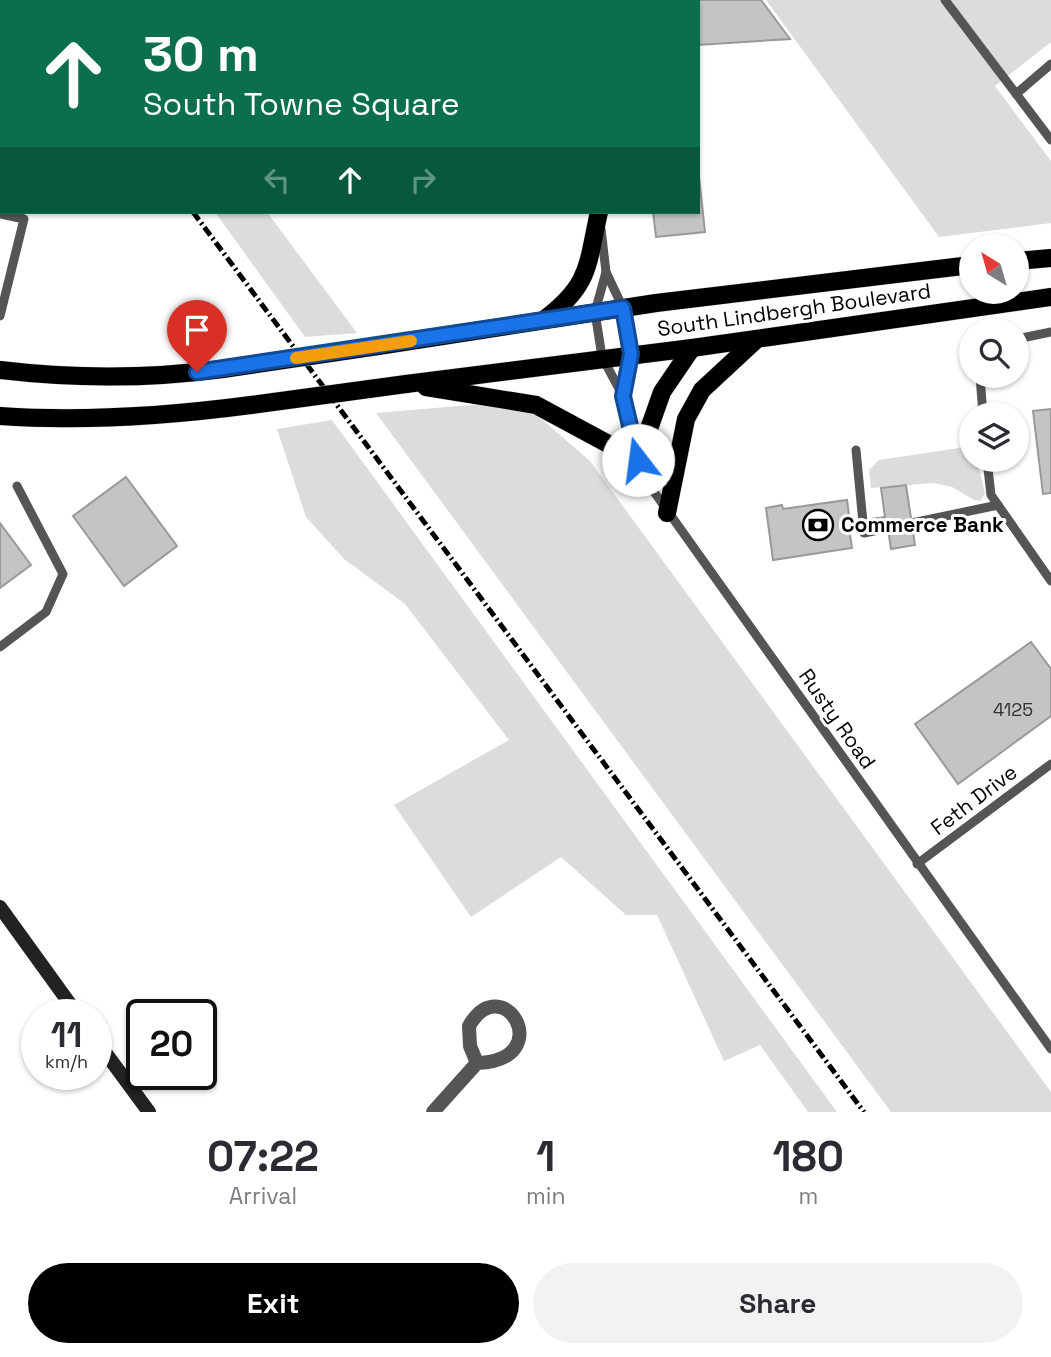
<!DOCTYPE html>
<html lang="en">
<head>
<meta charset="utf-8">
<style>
  body { margin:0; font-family:"Space Grotesk",sans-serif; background:#f2f2f3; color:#2b2b33; height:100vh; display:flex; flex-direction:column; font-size:26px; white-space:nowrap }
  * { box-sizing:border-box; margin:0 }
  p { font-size:23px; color:#7c7c81 }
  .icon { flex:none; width:38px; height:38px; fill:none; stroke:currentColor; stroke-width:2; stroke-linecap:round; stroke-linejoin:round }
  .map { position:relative; height:1112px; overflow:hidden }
  .sheet { display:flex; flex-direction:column; background:#fff; flex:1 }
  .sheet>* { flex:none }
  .banner { position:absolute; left:0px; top:0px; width:700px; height:214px; box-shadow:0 2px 5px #0004; background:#0b6e4f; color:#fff; overflow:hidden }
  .needle { width:46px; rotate:323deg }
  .tools { position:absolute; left:959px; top:234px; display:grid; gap:14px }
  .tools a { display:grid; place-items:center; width:70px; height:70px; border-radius:50%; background:#fff; box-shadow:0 2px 5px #0004; font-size:35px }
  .speed { position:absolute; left:21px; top:999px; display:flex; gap:14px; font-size:35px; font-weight:700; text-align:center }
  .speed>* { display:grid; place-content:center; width:91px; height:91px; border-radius:50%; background:#fff; box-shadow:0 2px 5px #0004; line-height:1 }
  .speed small { font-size:18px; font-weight:400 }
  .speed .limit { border:4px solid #111; border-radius:10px; background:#fff; color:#111 }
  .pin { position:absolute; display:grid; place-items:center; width:60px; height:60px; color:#fff; margin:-72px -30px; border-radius:50% 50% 50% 0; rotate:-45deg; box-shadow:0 0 7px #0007 }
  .pin .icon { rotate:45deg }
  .me { position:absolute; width:77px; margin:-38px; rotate:345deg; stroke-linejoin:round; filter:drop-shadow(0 0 5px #0008) }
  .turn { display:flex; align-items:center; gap:24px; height:147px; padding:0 28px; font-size:32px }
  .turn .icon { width:91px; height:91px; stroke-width:2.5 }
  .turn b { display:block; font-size:49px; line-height:60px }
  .lanes { display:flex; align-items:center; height:66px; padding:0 28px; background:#0003; justify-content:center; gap:35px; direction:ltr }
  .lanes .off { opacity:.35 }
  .eta { display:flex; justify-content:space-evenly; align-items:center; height:119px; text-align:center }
  .eta b { font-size:42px; font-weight:700; line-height:49px }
  .action { display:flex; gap:14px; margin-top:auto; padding:14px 28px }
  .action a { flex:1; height:80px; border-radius:42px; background:#000; color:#fff; font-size:28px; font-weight:700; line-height:80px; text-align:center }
  .action a+a { background:#f2f2f3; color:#2b2b33 }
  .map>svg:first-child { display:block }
  .green { fill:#dcdcdc }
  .building { fill:#c4c4c4; stroke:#999; stroke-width:2 }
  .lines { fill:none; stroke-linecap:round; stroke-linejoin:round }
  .primary-casing { stroke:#dbdbdb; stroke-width:19 }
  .lane { stroke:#555; stroke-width:9 }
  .street { stroke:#555; stroke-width:14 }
  .secondary { stroke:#222; stroke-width:14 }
  .primary { stroke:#000; stroke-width:18 }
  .rail { stroke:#000; stroke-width:5; stroke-dasharray:10 3.5 2 3.5; stroke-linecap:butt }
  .primary-bridge-casing { stroke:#dbdbdb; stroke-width:19; stroke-linecap:butt }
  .primary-bridge { stroke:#000; stroke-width:18 }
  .route-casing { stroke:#114b97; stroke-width:18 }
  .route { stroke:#1a73e8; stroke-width:12 }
  .slow { stroke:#f59e0b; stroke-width:12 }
  .labels { text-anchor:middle; stroke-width:6; stroke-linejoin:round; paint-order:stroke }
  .number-label { font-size:18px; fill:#313131 }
  .street-label { font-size:21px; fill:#000; stroke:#fff }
  .poi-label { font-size:21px; font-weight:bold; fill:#000; stroke:#fff; text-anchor:start }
</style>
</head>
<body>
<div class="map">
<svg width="1051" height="1112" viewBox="0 0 1051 1112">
  <rect width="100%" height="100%" fill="#fff"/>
  <g class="green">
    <path d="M766 0H1051V42L995 86 1051 161V223L939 237Z"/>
    <path d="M215 212H267L357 333 305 337Z"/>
    <path d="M482 404 537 415 590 461 1051 1092V1112H891L376 413Z"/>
    <path d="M332 420 837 1112H808L760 1045 724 1061 657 915H626L561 857 471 917 394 805 509 740 405 604 344 559 306 517 277 429Z"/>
    <path d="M959 448 971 452V460H977L985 493 980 501 974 500 952 487 933 483 871 488 869 470 879 460Z"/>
  </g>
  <g class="building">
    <path d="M319 0H503V2H320Z"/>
    <path d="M692 0H761L790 39 698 45V2Z"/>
    <path d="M698 167 705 232 656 237 653 212H698Z"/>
    <path d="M1051 409V493L1043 494 1033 411Z"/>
    <path d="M126 477 177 546 124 586 73 516Z"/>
    <path d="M906 485 915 545 891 549 887 522 849 528 852 548 773 560 766 508 782 505 783 509 847 500 850 522 885 517 881 488Z"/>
    <path d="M0 523 31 565 0 588Z"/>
    <path d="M1031 642 1051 669V716L958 784 915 724Z"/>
  </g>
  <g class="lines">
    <g class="primary-casing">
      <g id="primary">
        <path d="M1017 261 1051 258"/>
        <path d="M545 319C591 284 587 265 599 212"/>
        <path d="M378 346 656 303 971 265"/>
        <path d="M0 370C75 379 148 379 223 369"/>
        <path d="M406 384 692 348 1051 297"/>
        <path d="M426 387 536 405 638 460 662 392 692 348"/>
        <path d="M0 416C84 422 167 416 251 405"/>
        <path d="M667 513 686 419 702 390 757 339"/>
      </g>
    </g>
    <g class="lane">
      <path d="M576 0V2"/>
      <path d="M945 0 1051 140"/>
      <path d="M1016 94 1051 64"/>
      <path d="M0 214 24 219 0 316"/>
      <path d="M601 229 606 272 623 308 631 354 623 396 625 409 638 460 652 489 1051 1049"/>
      <path d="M606 272 595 312 602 357 623 396"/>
      <path d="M1017 339 1051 332"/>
      <path d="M980 376 983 415"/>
      <path d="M856 450 864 533 998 505"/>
      <path d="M987 460 991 495 1051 581"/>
      <path d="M0 647 46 612 63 574 17 486"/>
      <path d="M917 864 1051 764"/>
    </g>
    <path class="street" d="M433 1112 477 1063C559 1060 503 967 469 1026L470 1046 477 1063"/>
    <g class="secondary">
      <path d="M0 907 78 1015"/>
      <path d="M96 1040 149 1112"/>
    </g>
    <use href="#primary" class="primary"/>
    <g class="rail">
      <path d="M39 0 41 2"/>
      <path d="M193 212 864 1112"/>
    </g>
    <g class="primary-bridge-casing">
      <g id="primary-bridge">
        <path d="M223 369 378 346"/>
        <path d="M251 405 406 384"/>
      </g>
    </g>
    <use href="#primary-bridge" class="primary-bridge"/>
  </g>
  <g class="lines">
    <g class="route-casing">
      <path id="route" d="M197 372 623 308 631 354 623 396 638 460"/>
    </g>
    <use href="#route" class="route"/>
    <path class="slow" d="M296 358 411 341"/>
  </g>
  <defs>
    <g id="bank-ring" transform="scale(1.575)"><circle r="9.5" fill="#fff" stroke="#000" stroke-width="1.5"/><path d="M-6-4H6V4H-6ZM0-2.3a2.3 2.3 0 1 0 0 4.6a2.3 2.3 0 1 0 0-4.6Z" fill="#000"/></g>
  </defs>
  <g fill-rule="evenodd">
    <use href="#bank-ring" x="818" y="525"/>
  </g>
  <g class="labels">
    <g class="number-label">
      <text x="1013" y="716">4125</text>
    </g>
    <g class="street-label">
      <text transform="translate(794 310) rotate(-8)" y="7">South Lindbergh Boulevard</text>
      <text transform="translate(837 719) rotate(55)" y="7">Rusty Road</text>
      <text transform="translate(974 800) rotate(-37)" y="7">Feth Drive</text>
    </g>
    <g class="poi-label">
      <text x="841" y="532">Commerce Bank</text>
    </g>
  </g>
</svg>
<div class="tools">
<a><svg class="needle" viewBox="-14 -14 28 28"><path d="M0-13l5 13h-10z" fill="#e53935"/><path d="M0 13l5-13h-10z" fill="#7c7c81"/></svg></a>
<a><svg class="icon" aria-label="search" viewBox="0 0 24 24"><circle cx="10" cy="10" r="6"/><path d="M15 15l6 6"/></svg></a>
<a><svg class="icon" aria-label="layers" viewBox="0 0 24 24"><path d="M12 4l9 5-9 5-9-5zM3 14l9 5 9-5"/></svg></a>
</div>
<div class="speed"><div>11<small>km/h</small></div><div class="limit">20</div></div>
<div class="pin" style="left:197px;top:372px;background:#d93025"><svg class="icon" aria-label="arrive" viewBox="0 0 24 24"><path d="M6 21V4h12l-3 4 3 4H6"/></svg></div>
<svg class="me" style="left:638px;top:460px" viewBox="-20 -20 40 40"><circle r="19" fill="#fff"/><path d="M0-13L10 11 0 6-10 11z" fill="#1a73e8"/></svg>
<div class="banner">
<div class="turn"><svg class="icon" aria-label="ahead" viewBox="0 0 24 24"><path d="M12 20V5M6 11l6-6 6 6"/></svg><div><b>30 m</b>South Towne Square</div></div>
<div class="lanes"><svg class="icon off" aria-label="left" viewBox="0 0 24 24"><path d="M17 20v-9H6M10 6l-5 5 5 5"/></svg><svg class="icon" aria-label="ahead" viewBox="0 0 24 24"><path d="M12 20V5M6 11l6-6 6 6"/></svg><svg class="icon off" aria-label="right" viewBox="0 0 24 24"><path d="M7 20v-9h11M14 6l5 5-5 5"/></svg></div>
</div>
</div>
<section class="sheet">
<div class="eta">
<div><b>07:22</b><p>Arrival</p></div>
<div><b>1</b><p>min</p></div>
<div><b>180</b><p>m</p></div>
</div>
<div class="action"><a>Exit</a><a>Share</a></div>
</section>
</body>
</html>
